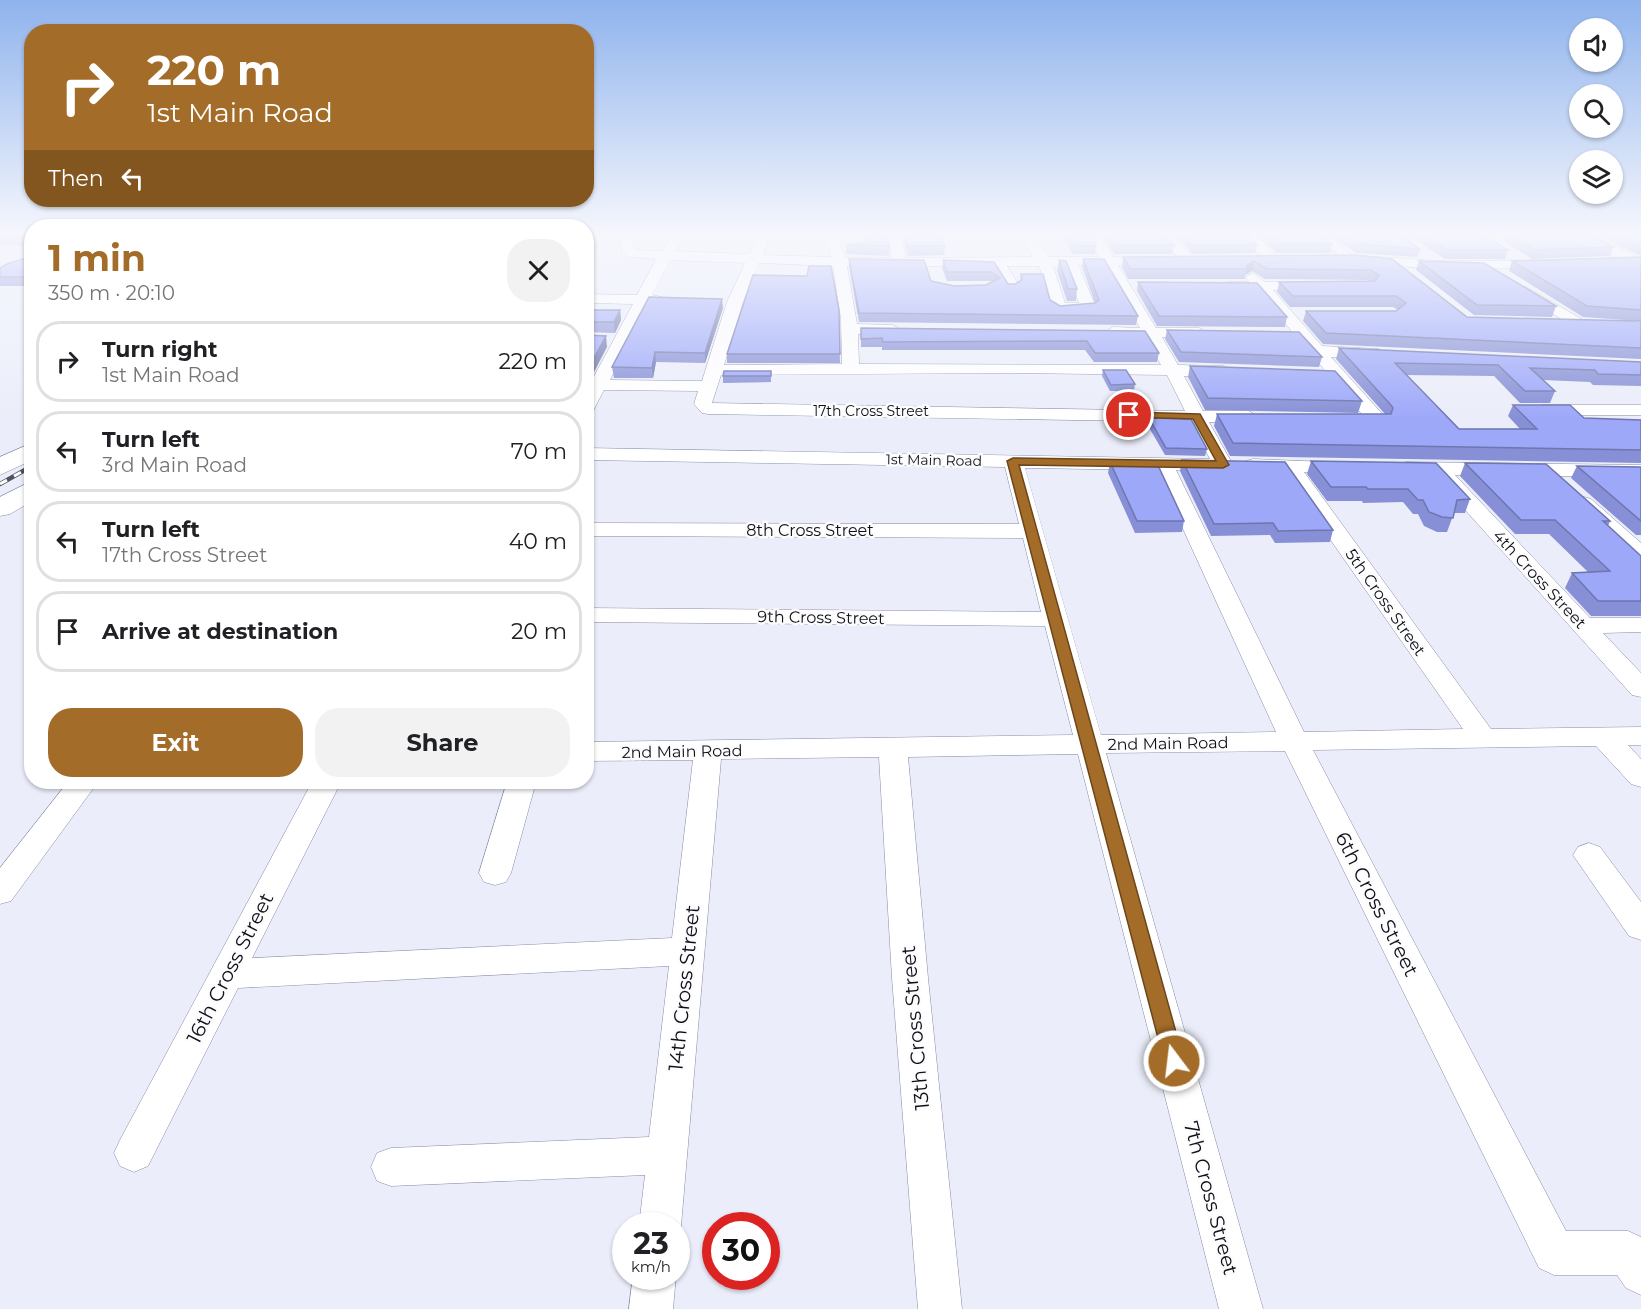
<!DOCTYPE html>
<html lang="en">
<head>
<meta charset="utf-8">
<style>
  body { margin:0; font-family:Montserrat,sans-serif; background:#f2f2f2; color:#202124; height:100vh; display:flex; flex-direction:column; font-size:22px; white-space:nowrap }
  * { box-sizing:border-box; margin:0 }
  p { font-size:20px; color:#757577 }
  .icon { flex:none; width:33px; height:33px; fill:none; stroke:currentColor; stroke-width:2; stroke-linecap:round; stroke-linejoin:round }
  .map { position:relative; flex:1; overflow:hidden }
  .sheet { position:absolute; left:24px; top:219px; width:570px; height:570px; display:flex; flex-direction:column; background:#fff; border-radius:24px; box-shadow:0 2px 4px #0004 }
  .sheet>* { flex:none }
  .guide { position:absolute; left:24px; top:24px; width:570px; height:183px; border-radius:24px; box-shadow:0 2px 4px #0004; background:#a46c29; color:#fff; overflow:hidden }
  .controls { position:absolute; left:1569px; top:18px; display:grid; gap:12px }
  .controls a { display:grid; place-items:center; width:54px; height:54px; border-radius:50%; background:#fff; box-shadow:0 2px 4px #0004; font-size:30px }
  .speed { position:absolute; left:612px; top:1212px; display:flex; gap:12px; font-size:30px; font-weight:700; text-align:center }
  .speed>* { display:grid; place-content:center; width:78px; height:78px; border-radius:50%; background:#fff; box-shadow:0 2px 4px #0004; line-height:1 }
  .speed small { font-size:15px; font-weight:400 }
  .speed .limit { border:9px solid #d22; background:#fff; color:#111 }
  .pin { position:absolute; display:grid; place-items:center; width:51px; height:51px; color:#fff; margin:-26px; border:3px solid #fff; border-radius:50%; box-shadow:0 2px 6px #0007 }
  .me { position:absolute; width:66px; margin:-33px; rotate:345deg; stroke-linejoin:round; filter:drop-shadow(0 0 4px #0008) }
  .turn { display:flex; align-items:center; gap:21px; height:126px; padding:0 24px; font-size:27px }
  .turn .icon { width:78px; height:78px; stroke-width:2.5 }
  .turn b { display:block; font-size:42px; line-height:51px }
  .then { display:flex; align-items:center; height:57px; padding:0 24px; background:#0003; gap:12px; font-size:22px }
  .round { display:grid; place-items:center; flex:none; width:63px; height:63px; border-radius:24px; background:#f2f2f2 }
  .summary { display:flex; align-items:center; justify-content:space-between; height:102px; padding:0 24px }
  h1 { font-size:36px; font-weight:700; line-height:45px; color:#a46c29 }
  .action { display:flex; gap:12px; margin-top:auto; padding:12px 24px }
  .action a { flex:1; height:69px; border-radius:24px; background:#a46c29; color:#fff; font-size:24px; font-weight:700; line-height:69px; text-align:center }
  .action a+a { background:#f2f2f2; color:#202124 }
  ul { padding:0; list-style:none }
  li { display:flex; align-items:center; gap:18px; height:81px; margin:0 12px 9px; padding:0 12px; border:3px solid #e0e0e0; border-radius:24px }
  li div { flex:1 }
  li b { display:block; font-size:22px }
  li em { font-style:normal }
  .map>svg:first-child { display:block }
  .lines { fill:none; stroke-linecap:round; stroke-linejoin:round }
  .minor-casing { stroke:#868ba6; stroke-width:1 }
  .major-casing { stroke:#868ba6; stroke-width:1 }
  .minor { fill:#fff; fill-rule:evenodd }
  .major { fill:#fff; fill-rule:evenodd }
  .rail-casing { stroke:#51525d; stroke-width:4.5 }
  .rail { stroke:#fcfcfc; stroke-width:3; stroke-dasharray:8; stroke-linecap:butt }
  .wall { fill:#8790d6 }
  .shaded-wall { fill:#6e76ae }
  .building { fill:#9da8f9; stroke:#6e76ae; stroke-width:1.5 }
  .route { fill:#a46c29; stroke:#6b461b; stroke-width:1.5 }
  .labels { text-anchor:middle; stroke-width:5; stroke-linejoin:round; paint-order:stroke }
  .far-street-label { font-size:14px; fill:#0e0f19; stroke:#fcfcfc }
  .street-label { font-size:16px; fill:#0e0f19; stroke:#fcfcfc }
  .near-street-label { font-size:20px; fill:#0e0f19; stroke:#fcfcfc }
</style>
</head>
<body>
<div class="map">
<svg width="1641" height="1309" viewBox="0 0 1641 1309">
  <rect width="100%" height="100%" fill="#ebeefa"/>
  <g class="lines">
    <g class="minor-casing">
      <g id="minor">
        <path d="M619 236H631L636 250 662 251 673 236H685L675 251 749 254 758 236H770L763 255 831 257 825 236H838L845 258H892L888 236H900L906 258 1033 257 1023 236H1035L1049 257H1099L1087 236H1100L1113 257 1162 258V264L1157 265H1118L1156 328H1199L1207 333 1199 338 1162 337 1178 365 1224 366 1233 371 1224 376H1184L1203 411H1249L1258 417 1249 423 1209 422 1233 465 1230 469 1176 470 1304 732 1463 729 1283 472 1246 469 1243 465 1246 461 1253 459 1352 463 1355 467 1352 471 1304 472 1491 729 1641 727V745H1628L1641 759V787L1631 784 1596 746 1313 750 1566 1231H1628L1641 1237V1295L1626 1288 1617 1275H1554L1539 1268 1285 751 1106 753 1263 1309H1219L1078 754 908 757 928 978 962 1309H918L892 978 879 757 721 759 681 1226 676 1237V1226H639L645 1175 391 1186 377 1181 371 1167 377 1153 391 1148 649 1137 669 966 238 988 148 1166 134 1172 120 1166 114 1153 120 1140 312 782H341L252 958 672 938 693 760 586 761V742L1073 735 1045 626 586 622V608L1041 612 1023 538 586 536 588 523 1019 524 1005 467 586 460V448L1210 459 1191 422 708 414 702 413 694 404 698 391 604 390 592 413 586 414V380H592L633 304 586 303V294L637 295 656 259 628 257 622 251ZM670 260 745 263 727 302 702 381 610 380 648 304 662 303 665 300 662 297 652 295ZM759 263 833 266 841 319 842 364 724 365 743 302ZM1064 265 1079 303H1065L1053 266ZM1078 265H1104L1140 328 1113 327 1105 332 1107 335 1145 337 1161 365 859 364 858 334 893 335 901 330 893 325 857 324 847 266H993L1008 290 1013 291 1020 287 1007 266H1039L1054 311 1093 310 1096 307ZM1013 373 1167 375 1185 411 712 403 721 375ZM1025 468 1156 470 1276 732 1101 735Z"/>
        <path d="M1161 236H1174L1195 261 1193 264H1183Z"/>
        <path d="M1241 236H1255L1281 261 1279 264H1269Z"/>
        <path d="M1312 236H1327L1358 259 1364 256 1441 261 1544 260 1551 264 1544 268 1441 269 1364 264 1357 260 1351 263Z"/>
        <path d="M1579 236H1594L1641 259V265H1605V259L1617 258Z"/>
        <path d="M1253 273 1265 282 1318 283 1320 286 1318 289 1313 290H1273L1322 346 1379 349 1381 353 1373 358 1331 357 1385 417 1387 421 1385 425H1371L1257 290H1226L1219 286 1226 282H1249L1246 277Z"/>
        <path d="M1526 287 1585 321 1587 324 1579 329 1549 327 1547 324 1549 321 1561 319 1521 294 1519 291 1521 288Z"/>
        <path d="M1542 405H1641V415H1536L1533 411Z"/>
        <path d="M1406 462 1641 465V477L1455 475 1590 618H1641V632L1603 633 1641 673V697L1632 695 1439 481 1436 477 1438 474 1399 472 1396 468 1399 464Z"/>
        <path d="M1584 497 1591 499 1641 543V562L1633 560 1577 507 1573 503 1577 499Z"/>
        <path d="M68 782H98L11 901 0 904V868Z"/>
        <path d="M507 782H536L511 873 506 882 495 885 484 882 479 873Z"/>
        <path d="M1589 843 1600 847 1641 902V940L1629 936 1573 855 1578 847Z"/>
        <path d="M633 1276 676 1275 673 1309H629Z"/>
      </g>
    </g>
    <g class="major-casing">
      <g id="major">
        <path d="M32 443V460L0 475V457Z"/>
        <path d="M32 481V501L10 514 0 516V497Z"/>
      </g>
    </g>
    <use href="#minor" class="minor"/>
    <use href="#major" class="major"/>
    <g class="rail-casing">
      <path id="rail" d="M0 484 32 466"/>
    </g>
    <use href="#rail" class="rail"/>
  </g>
  <g class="wall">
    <path d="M0 236H32V246L0 245Z"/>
    <path d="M864 236H887L889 246V256L846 254V245L865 243Z"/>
    <path d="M902 236H941L945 246 944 255 908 256Z"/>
    <path d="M1062 236H1091L1096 246 1095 254H1073Z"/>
    <path d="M1102 236H1166L1174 245 1172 254H1114Z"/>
    <path d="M1177 236H1248L1257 245 1255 253 1192 254Z"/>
    <path d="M1258 236H1321L1332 244 1330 253H1277Z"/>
    <path d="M1330 236H1401L1420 249 1417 257 1356 253Z"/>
    <path d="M1409 236H1485L1508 250 1505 259H1445Z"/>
    <path d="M1504 236H1592L1613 247 1610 256 1532 259 1502 240Z"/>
    <path d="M1605 236H1641V256L1604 238Z"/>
    <path d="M32 251V286H0V268L29 257Z"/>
    <path d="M1354 255 1467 317 1637 321H1639L1583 317 1509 271 1512 261 1641 257V359L1323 344 1303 321 1306 311H1396L1398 310 1393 307H1290L1277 292 1279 282 1370 281 1367 280 1265 279 1252 271 1245 275V279H1128L1122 267 1123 257Z"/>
    <path d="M849 259 931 281 954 286 986 285 992 282 990 281H947L942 268 943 260 994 262 1008 284H1015L1020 281 1021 274 1050 300 1060 306 1095 303 1082 267 1083 259 1138 316 1136 325 859 322 849 267Z"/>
    <path d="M1059 260 1077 289 1076 301H1067L1057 271Z"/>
    <path d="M1419 261 1556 306 1552 317 1474 315 1416 270Z"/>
    <path d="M1138 282 1287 317 1285 327 1157 326 1137 291Z"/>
    <path d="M723 308 705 363 656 362 653 378H614L612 367Z"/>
    <path d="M586 310H620L621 320 615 333 586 332Z"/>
    <path d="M839 310 840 363H727V354Z"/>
    <path d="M861 328 1145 331 1159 353 1157 362H1094L1085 350H882V347H861Z"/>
    <path d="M1167 330 1322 357 1319 367 1179 362 1165 339Z"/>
    <path d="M1339 348 1641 362V386L1593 385 1590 382 1543 380 1555 391 1550 403H1520L1494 376 1406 375 1459 429H1520L1508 416 1513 405 1584 418 1641 420V463L1230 456 1214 426 1217 414H1385L1336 359Z"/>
    <path d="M1190 366 1362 401 1358 413 1205 410 1188 377Z"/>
    <path d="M1103 370 1135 384 1134 391H1110L1102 376Z"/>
    <path d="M771 371V382L723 383V376Z"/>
    <path d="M1149 418 1207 449 1205 456 1165 455 1147 424Z"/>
    <path d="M1182 460 1333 530 1330 542 1275 543 1270 535 1211 536 1180 471Z"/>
    <path d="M1311 461 1470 499 1465 513H1454L1447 532H1437L1424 526 1418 514H1413L1403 502 1363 503 1362 501H1327L1307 474Z"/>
    <path d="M1110 462 1184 521 1182 532 1135 533 1108 473Z"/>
    <path d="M1465 463 1610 521 1608 526 1641 556V616H1591L1565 588 1572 573 1588 572 1549 534H1515L1460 476Z"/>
    <path d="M1577 466 1641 467V535H1636L1571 478Z"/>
  </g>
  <g class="shaded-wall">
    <path d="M1254 261 1252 271 1245 275 1247 265Z"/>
    <path d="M722 299 723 308 705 363V353Z"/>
    <path d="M620 310 621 320 615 333 614 322Z"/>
    <path d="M606 336 607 347 591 378H586V367Z"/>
    <path d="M655 352 656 362 653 378 652 368Z"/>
  </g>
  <g class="building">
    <rect x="0" y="236" width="32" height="1"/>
    <path d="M865 236H887L889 246 846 245 866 243Z"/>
    <path d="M905 236H941L945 246H908Z"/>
    <path d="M1068 236H1091L1096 246H1074Z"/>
    <path d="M1109 236H1166L1174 245H1115Z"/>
    <path d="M1185 236H1248L1257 245H1194Z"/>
    <path d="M1269 236H1321L1332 244H1279Z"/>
    <path d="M1344 236H1401L1420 249 1358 244Z"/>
    <path d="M1424 236H1485L1508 250H1447Z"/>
    <path d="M1512 236H1592L1613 247 1535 250Z"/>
    <path d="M1622 236H1641V245Z"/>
    <path d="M32 251V277H0V268L7 264 29 257Z"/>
    <path d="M1354 255 1392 259 1467 317 1637 321 1641 320V348L1326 333 1306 311H1396L1406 303 1396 296H1293L1279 282 1375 281 1379 275 1370 270 1267 269 1254 261 1247 265V269H1130L1123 257Z"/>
    <path d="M1641 257V310L1587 306 1512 261Z"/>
    <path d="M849 259 924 260 931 281 954 286 986 285 1000 278 991 272H947L943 260 994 262 1008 284H1015L1022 280 1021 274H1043L1050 300 1060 306 1095 303 1099 300 1083 259H1104L1138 316 859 313Z"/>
    <path d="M1059 260 1066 261 1077 289H1068Z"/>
    <path d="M1419 261 1484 263 1556 306 1477 305Z"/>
    <path d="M809 266H831L839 310 840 354H727L753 275 807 276Z"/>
    <path d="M1138 282 1257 283 1287 317 1159 316Z"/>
    <path d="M649 297 722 299 705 353 655 352 652 368 612 367Z"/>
    <path d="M586 310H620L614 322H586Z"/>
    <path d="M861 328 1145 331 1159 353H1095L1087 341 883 342 882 338 861 339Z"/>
    <path d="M1167 330 1299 332 1322 357 1181 352Z"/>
    <path d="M586 335 606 336 589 367H586Z"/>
    <path d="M1339 348 1641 362V375L1598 374 1595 370 1530 368 1555 391H1525L1498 365 1395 363 1459 429H1537L1513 405H1570L1584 418 1641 420V450L1233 443 1217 414H1391L1393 408 1390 404Z"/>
    <path d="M1190 366 1335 371 1362 401 1208 398Z"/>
    <path d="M1103 370H1126L1135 384 1111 385Z"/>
    <path d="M724 371H771V376H723Z"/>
    <path d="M1149 418 1191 419 1207 449 1166 448Z"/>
    <path d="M1182 460 1285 462 1333 530 1278 531 1273 523 1214 524Z"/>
    <path d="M1156 461 1184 521H1137L1110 462Z"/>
    <path d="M1311 461 1436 463 1470 499 1457 500 1453 518 1442 517 1429 512 1423 500H1418L1408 489H1368L1366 487H1331Z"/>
    <path d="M1465 463 1546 464 1610 521H1603L1641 556V601H1598L1572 573 1610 571 1555 520H1521Z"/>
    <path d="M1577 466 1641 467V521Z"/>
  </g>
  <linearGradient id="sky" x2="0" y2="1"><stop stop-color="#8fb3ed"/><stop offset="0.56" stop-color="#f6f7fd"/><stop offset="1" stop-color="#f6f7fd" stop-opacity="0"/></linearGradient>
  <rect width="1641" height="419" fill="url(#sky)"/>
  <path class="route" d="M1129 412 1200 414 1229 465 1223 468 1019 465 1184 1061 1181 1067 1174 1070 1167 1067 1164 1061 1007 461 1013 458 1216 461 1193 419 1126 417 1124 415Z"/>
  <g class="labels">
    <g class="far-street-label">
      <text x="871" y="416">17th Cross Street</text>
      <text transform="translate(934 460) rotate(1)" y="5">1st Main Road</text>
    </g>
    <g class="street-label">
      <text x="810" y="536">8th Cross Street</text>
      <text transform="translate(1540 579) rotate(47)" y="6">4th Cross Street</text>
      <text transform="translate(1386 602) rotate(55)" y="6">5th Cross Street</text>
      <text transform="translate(821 617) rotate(1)" y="6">9th Cross Street</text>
      <text transform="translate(1168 743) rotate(-1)" y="6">2nd Main Road</text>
      <text transform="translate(682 751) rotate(-1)" y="6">2nd Main Road</text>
    </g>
    <g class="near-street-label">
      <text transform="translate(1377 904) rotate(63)" y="7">6th Cross Street</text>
      <text transform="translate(230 968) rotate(-63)" y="7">16th Cross Street</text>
      <text transform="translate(684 988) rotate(-84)" y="7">14th Cross Street</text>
      <text transform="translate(915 1028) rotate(-95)" y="7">13th Cross Street</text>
      <text transform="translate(1211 1198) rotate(75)" y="7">7th Cross Street</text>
    </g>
  </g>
</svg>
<div class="controls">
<a><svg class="icon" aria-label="sound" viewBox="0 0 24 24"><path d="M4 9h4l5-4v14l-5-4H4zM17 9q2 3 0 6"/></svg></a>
<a><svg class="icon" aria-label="search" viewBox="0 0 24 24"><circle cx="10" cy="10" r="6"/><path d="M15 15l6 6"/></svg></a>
<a><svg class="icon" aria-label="layers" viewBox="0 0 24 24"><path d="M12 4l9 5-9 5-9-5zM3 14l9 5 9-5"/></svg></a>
</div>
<div class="speed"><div>23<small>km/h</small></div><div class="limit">30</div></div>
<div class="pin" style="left:1129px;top:415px;background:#d93025"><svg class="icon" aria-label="arrive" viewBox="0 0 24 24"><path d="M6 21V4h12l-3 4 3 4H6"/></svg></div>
<svg class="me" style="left:1174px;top:1061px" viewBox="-20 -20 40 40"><circle r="17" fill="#a46c29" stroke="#fff" stroke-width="3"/><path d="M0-11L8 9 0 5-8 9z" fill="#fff"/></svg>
<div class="guide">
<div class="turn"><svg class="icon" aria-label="right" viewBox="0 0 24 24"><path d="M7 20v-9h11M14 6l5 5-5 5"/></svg><div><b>220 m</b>1st Main Road</div></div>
<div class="then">Then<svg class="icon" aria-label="left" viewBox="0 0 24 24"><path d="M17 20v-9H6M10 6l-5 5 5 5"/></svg></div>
</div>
<section class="sheet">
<div class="summary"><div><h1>1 min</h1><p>350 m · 20:10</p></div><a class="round"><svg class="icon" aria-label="close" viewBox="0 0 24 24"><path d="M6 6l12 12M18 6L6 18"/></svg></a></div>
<ul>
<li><svg class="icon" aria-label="right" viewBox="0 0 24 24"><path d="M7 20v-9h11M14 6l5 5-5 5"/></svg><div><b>Turn right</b><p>1st Main Road</p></div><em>220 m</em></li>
<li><svg class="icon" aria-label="left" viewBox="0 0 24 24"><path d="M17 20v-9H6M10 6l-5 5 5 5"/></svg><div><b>Turn left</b><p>3rd Main Road</p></div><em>70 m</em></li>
<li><svg class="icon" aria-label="left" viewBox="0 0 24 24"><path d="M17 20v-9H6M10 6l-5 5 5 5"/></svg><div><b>Turn left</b><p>17th Cross Street</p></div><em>40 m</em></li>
<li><svg class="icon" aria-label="arrive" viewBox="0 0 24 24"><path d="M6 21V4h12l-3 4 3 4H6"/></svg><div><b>Arrive at destination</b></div><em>20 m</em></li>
</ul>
<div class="action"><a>Exit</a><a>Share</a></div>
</section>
</div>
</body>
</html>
